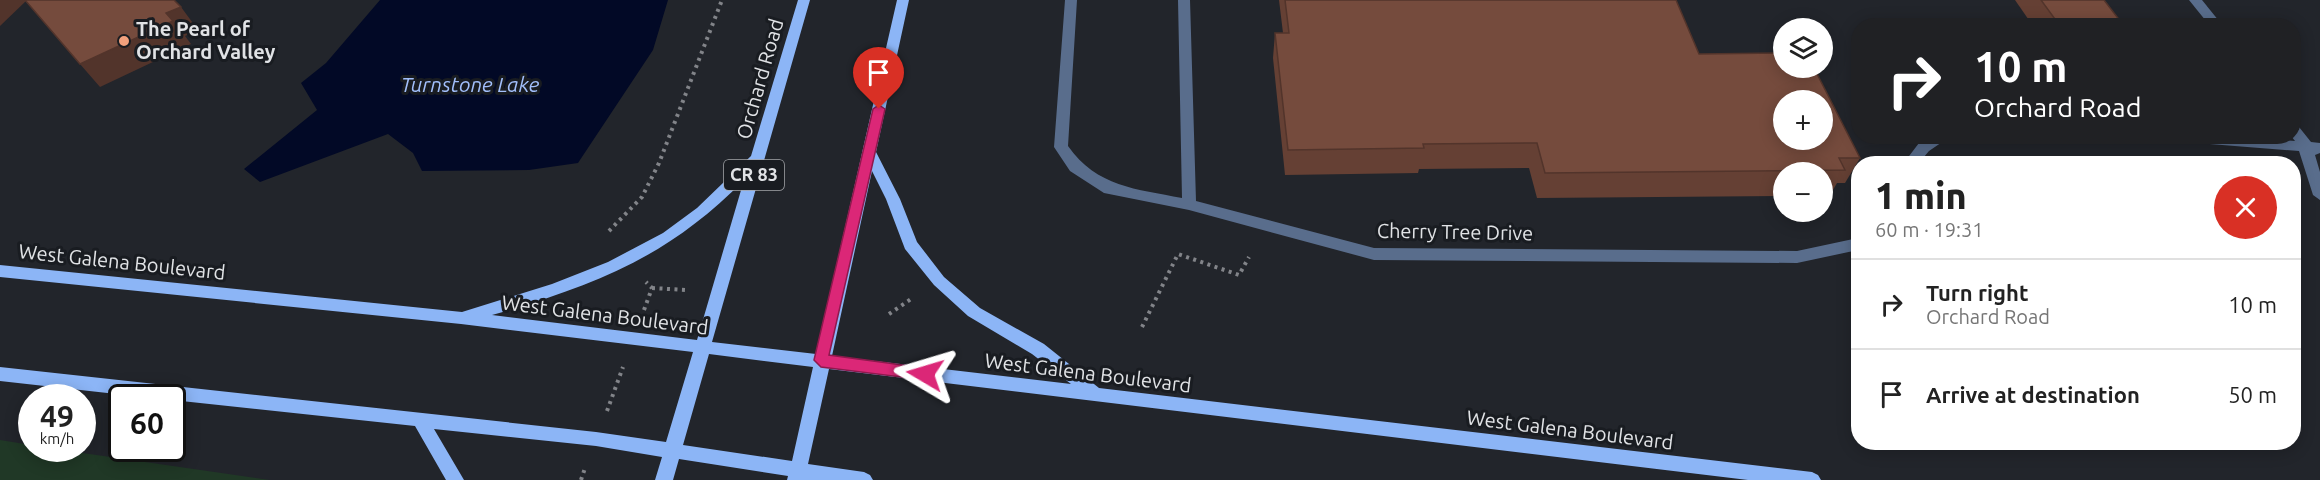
<!DOCTYPE html>
<html lang="en">
<head>
<meta charset="utf-8">
<style>
  body { margin:0; font-family:Ubuntu,sans-serif; background:#f2f2f2; color:#222; height:100vh; display:flex; flex-direction:column; font-size:22px; white-space:nowrap }
  * { box-sizing:border-box; margin:0 }
  p { font-size:20px; color:#767676 }
  .icon { flex:none; width:33px; height:33px; fill:none; stroke:currentColor; stroke-width:2; stroke-linecap:round; stroke-linejoin:round }
  .map { position:relative; flex:1; overflow:hidden }
  .side { position:absolute; left:1851px; top:156px; width:450px; height:294px; display:flex; flex-direction:column; background:#fff; border-radius:24px; box-shadow:0 3px 15px #0003 }
  .side>* { flex:none }
  .top-card { position:absolute; left:1851px; top:18px; width:450px; height:126px; border-radius:24px; box-shadow:0 3px 15px #0003; background:#202124; color:#fff; overflow:hidden }
  .controls { position:absolute; left:1773px; top:18px; display:grid; gap:12px }
  .controls a { display:grid; place-items:center; width:60px; height:60px; border-radius:50%; background:#fff; box-shadow:0 3px 15px #0003; font-size:30px }
  .speed { position:absolute; left:18px; top:384px; display:flex; gap:12px; font-size:30px; font-weight:700; text-align:center }
  .speed>* { display:grid; place-content:center; width:78px; height:78px; border-radius:50%; background:#fff; box-shadow:0 3px 15px #0003; line-height:1 }
  .speed small { font-size:15px; font-weight:400 }
  .speed .limit { border:3px solid #111; border-radius:9px; background:#fff; color:#111 }
  .pin { position:absolute; display:grid; place-items:center; width:51px; height:51px; color:#fff; margin:-62px -26px; border-radius:50% 50% 50% 0; rotate:-45deg; box-shadow:0 0 6px #0007 }
  .pin .icon { rotate:45deg }
  .me { position:absolute; width:66px; margin:-33px; rotate:277deg; stroke-linejoin:round; filter:drop-shadow(0 0 4px #0008) }
  .turn { display:flex; align-items:center; gap:21px; height:126px; padding:0 24px; font-size:27px }
  .turn .icon { width:78px; height:78px; stroke-width:2.5 }
  .turn b { display:block; font-size:42px; line-height:51px }
  .round { display:grid; place-items:center; flex:none; width:63px; height:63px; border-radius:32px; background:#f2f2f2 }
  .summary { display:flex; align-items:center; justify-content:space-between; height:102px; padding:0 24px }
  h1 { font-size:36px; font-weight:800; line-height:45px }
  ul { padding:0; list-style:none }
  li { display:flex; align-items:center; gap:18px; height:90px; padding:0 24px; border-top:2px solid #e0e0e0 }
  li div { flex:1 }
  li b { display:block; font-size:22px }
  li em { font-style:normal }
  .map>svg:first-child { display:block }
  .green { fill:#203826 }
  .water { fill:#020926 }
  .lines { fill:none; stroke-linecap:round; stroke-linejoin:round }
  .path { stroke:#828489; stroke-width:4; stroke-dasharray:3 4.5; stroke-linecap:butt }
  .minor { fill:#596d8c; fill-rule:evenodd }
  .major { fill:#8cb5f6; fill-rule:evenodd }
  .wall { fill:#654034 }
  .shaded-wall { fill:#52342b }
  .building { fill:#754b3d; stroke:#52342b; stroke-width:1.5; fill-rule:evenodd }
  .route { fill:#db2777; stroke:#8e194d; stroke-width:1.5 }
  .poi-dot { fill:#f1a17d; stroke:#191c21; stroke-width:2 }
  .labels { text-anchor:middle; stroke-width:6; stroke-linejoin:round; paint-order:stroke }
  .shield { fill:#191c21; stroke:#a5a7ab; stroke-width:1.5 }
  .shield-label { font-size:18px; font-weight:bold; fill:#e1e3e6 }
  .poi-label { font-size:20px; font-weight:bold; fill:#e1e3e6; stroke:#191c21; text-anchor:start }
  .street-label { font-size:20px; fill:#e1e3e6; stroke:#191c21 }
  .water-label { font-size:21px; font-style:italic; fill:#a2bffb; stroke:#191c21 }
</style>
</head>
<body>
<div class="map">
<svg width="2320" height="480" viewBox="0 0 2320 480">
  <rect width="100%" height="100%" fill="#22252b"/>
  <path class="green" d="M0 440 31 445 32 448 55 449 270 480H0Z"/>
  <path class="water" d="M380 0H668L653 50 578 163 529 170 422 171 413 153 388 134 260 182 244 169 317 110 301 83 326 63Z"/>
  <g class="lines">
    <g class="path">
      <path d="M609 231 642 197 659 163 722 0"/>
      <path d="M652 288 686 290"/>
      <path d="M644 310 652 288 646 282"/>
      <path d="M889 314 911 299"/>
      <path d="M1142 327 1178 254 1239 275 1249 257"/>
      <path d="M607 411 623 367"/>
      <path d="M581 480 585 468"/>
    </g>
    <g class="minor">
      <path d="M1065 0H1077L1068 146C1097 187 1136 189 1182 198L1178 0H1190L1196 201 1374 248 1797 251 1858 238V250L1797 263 1374 260 1189 210 1104 193 1070 171 1054 147Z"/>
      <path d="M2189 0H2202L2223 26H2210Z"/>
      <path d="M2294 125 2299 127 2311 142 2320 143V153L2315 155 2320 172V200L2313 195 2299 151 2172 141 2165 136H2240L2295 141 2291 136H2294Z"/>
      <path d="M1932 136H1951L1929 151 1918 164H1903L1919 143Z"/>
    </g>
    <path class="major" d="M798 0H810L712 342 816 354 897 0H909L876 152 900 199 917 242 944 277 980 308 1044 344 1099 388 1812 472 1818 475 1821 480H1748L829 369 808 464 864 472 870 475 873 480H787L788 476 679 459 673 480H655L662 457 596 446 434 429 464 480H446L415 426 172 400V398H152L0 381V367L596 432 666 442 693 352 461 324 0 277V265L462 312 552 284 608 262 663 233 697 208 751 156ZM872 171 886 199 905 249 934 285 968 316 1032 354 1071 384 832 356ZM744 180 697 340 492 315C595 285 667 258 744 180ZM709 354 813 367 792 461 683 445Z"/>
  </g>
  <g class="wall">
    <path d="M1279 0H1676L1699 54 1860 158 1845 183H1837L1830 195H1822V172H1784V196L1537 198 1529 168 1419 169 1418 173 1285 175 1273 58 1275 33H1283Z"/>
    <path d="M2015 0H2104L2124 26H2033Z"/>
  </g>
  <g class="shaded-wall">
    <path d="M0 0H25L26 1 0 26Z"/>
    <path d="M181 7 198 30 185 36 191 44 100 87 80 64 166 13Z"/>
  </g>
  <g class="building">
    <path d="M25 0H174L181 7 166 13 173 21 80 64Z"/>
    <path d="M1285 0H1676L1699 54 1784 53V68H1814L1860 158H1839L1845 170 1545 173 1537 143 1423 144 1424 148 1288 150 1275 33H1289ZM1784 100H1822V140H1784Z"/>
    <path d="M2041 0H2104L2124 26H2060Z"/>
  </g>
  <path class="route" d="M879 105 885 109 829 355 925 368 932 374 925 380 821 367 814 360 873 109Z"/>
  <circle class="poi-dot" cx="124" cy="41" r="6"/>
  <g class="labels">
    <rect class="shield" x="724" y="160" width="60" height="30" rx="4.5"/>
    <g class="shield-label">
      <text x="754" y="181">CR 83</text>
    </g>
    <g class="poi-label">
      <text x="136" y="36">The Pearl of<tspan x="136" dy="23">Orchard Valley</tspan></text>
    </g>
    <g class="street-label">
      <text transform="translate(760 79) rotate(-74)" y="7">Orchard Road</text>
      <text transform="translate(1455 232) rotate(1)" y="7">Cherry Tree Drive</text>
      <text transform="translate(122 262) rotate(6)" y="7">West Galena Boulevard</text>
      <text transform="translate(605 315) rotate(7)" y="7">West Galena Boulevard</text>
      <text transform="translate(1088 373) rotate(7)" y="7">West Galena Boulevard</text>
      <text transform="translate(1570 430) rotate(7)" y="7">West Galena Boulevard</text>
    </g>
    <g class="water-label">
      <text x="470" y="92">Turnstone Lake</text>
    </g>
  </g>
</svg>
<div class="controls">
<a><svg class="icon" aria-label="layers" viewBox="0 0 24 24"><path d="M12 4l9 5-9 5-9-5zM3 14l9 5 9-5"/></svg></a>
<a>+</a>
<a>−</a>
</div>
<div class="speed"><div>49<small>km/h</small></div><div class="limit">60</div></div>
<div class="pin" style="left:879px;top:109px;background:#d93025"><svg class="icon" aria-label="arrive" viewBox="0 0 24 24"><path d="M6 21V4h12l-3 4 3 4H6"/></svg></div>
<svg class="me" style="left:925px;top:374px" viewBox="-20 -20 40 40"><path d="M0-17L14 15 0 8-14 15z" fill="#db2777" stroke="#fff" stroke-width="4"/></svg>
<div class="top-card">
<div class="turn"><svg class="icon" aria-label="right" viewBox="0 0 24 24"><path d="M7 20v-9h11M14 6l5 5-5 5"/></svg><div><b>10 m</b>Orchard Road</div></div>
</div>
<section class="side">
<div class="summary"><div><h1>1 min</h1><p>60 m · 19:31</p></div><a class="round" style="background:#d93025;color:#fff"><svg class="icon" aria-label="close" viewBox="0 0 24 24"><path d="M6 6l12 12M18 6L6 18"/></svg></a></div>
<ul>
<li><svg class="icon" aria-label="right" viewBox="0 0 24 24"><path d="M7 20v-9h11M14 6l5 5-5 5"/></svg><div><b>Turn right</b><p>Orchard Road</p></div><em>10 m</em></li>
<li><svg class="icon" aria-label="arrive" viewBox="0 0 24 24"><path d="M6 21V4h12l-3 4 3 4H6"/></svg><div><b>Arrive at destination</b></div><em>50 m</em></li>
</ul>
</section>
</div>
</body>
</html>
